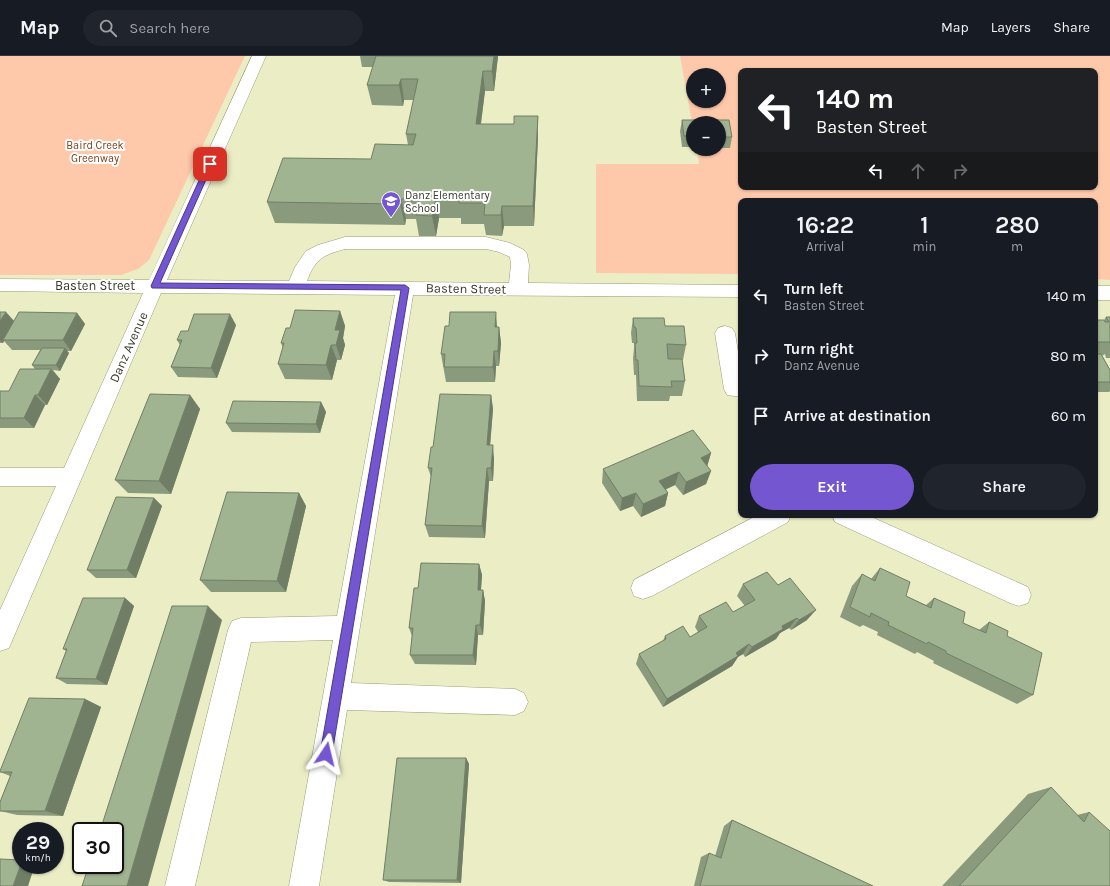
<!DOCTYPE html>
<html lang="en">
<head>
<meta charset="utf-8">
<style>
  body { margin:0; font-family:Karla,sans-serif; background:#20242c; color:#f1f3f6; height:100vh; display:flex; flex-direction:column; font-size:15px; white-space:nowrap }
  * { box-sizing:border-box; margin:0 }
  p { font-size:13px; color:#9ea1a6 }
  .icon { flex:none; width:22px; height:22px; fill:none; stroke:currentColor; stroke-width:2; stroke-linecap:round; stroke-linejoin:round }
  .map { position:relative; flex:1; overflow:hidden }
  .details { position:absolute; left:738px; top:142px; width:360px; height:320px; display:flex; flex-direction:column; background:#171b24; border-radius:8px; box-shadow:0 1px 3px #0004 }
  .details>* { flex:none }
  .guide { position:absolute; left:738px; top:12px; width:360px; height:122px; border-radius:8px; box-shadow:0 1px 3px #0004; background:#202124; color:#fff; overflow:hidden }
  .tools { position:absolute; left:686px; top:12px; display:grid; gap:8px }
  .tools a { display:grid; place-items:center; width:40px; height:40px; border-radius:50%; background:#171b24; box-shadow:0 1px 3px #0004; font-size:20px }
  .speed { position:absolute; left:12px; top:766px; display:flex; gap:8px; font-size:20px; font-weight:700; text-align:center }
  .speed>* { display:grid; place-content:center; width:52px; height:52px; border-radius:50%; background:#171b24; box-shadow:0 1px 3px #0004; line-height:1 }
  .speed small { font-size:10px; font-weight:400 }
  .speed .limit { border:2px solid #111; border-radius:6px; background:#fff; color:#111 }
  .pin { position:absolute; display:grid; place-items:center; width:34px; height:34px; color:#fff; margin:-17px; border-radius:8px; box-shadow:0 2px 6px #0006 }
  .me { position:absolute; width:44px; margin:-22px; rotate:10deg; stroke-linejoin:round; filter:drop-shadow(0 0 3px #0008) }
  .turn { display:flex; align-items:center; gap:14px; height:84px; padding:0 12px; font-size:18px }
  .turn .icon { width:52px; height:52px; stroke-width:2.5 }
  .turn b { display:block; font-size:28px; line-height:34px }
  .lanes { display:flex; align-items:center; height:38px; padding:0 12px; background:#0003; justify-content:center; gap:20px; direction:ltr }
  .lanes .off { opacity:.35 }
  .eta { display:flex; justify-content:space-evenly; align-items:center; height:68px; text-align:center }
  .eta b { font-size:24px; font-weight:600; line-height:28px }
  .primary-button { display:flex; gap:8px; margin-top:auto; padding:8px 12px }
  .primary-button a { flex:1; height:46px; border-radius:24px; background:#7356d0; color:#fff; font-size:16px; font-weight:600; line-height:46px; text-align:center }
  .primary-button a+a { background:#20242c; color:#f1f3f6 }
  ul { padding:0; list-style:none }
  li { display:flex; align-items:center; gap:12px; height:60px; padding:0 12px }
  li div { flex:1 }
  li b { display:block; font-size:15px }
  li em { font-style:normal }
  header { display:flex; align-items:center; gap:24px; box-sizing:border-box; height:56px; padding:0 20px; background:#171b24; border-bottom:1px solid #363941 }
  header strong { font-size:19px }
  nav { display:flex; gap:22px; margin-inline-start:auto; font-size:14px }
  .search { width:280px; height:36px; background:#20242c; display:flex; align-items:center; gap:10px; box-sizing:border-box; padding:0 14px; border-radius:22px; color:#9ea1a6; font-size:15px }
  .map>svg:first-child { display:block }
  .green { fill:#fec8aa; fill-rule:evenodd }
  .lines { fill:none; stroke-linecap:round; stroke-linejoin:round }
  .minor-casing { stroke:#9a9c76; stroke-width:1 }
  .minor { fill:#fff; fill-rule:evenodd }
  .wall { fill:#8a9b7d }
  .shaded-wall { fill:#717e66 }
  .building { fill:#a1b491; stroke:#717e66 }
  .route { fill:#7356d0; stroke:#4b3887 }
  .labels { text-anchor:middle; stroke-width:4; stroke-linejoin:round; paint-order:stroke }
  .far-park-label { font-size:11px; fill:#7a3f18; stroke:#fff }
  .far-poi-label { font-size:11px; fill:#393a2a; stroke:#fff; text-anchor:start }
  .street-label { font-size:13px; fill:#393a2a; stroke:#fff }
</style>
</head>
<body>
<header>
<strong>Map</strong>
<div class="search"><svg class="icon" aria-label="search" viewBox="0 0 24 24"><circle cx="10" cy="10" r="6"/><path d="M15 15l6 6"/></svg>Search here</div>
<nav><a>Map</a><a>Layers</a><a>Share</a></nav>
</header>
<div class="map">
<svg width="1110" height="830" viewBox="0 0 1110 830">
  <rect width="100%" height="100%" fill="#ebeec5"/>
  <g class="green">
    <path d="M0 0H245L149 204 138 213 121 219H0Z"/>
    <path d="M680 0H1110V224L1095 223V145H741V218L596 217V108H699L697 93H719V67H693V72ZM741 15H1095V131H741ZM693 19H719V45H693Z"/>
  </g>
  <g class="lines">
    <g class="minor-casing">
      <g id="minor">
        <path d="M252 0H266L167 224 289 225 295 211 306 195 318 189 345 181H486L510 187 524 194 527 198 529 209 528 227 741 229V241L413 239 351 627 515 633 524 637 528 646 524 655 515 659 347 654 319 830H289L333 584 251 586 195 830H165L228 574 232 565 241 562 337 560 395 239 161 237 9 592 0 595V554L56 430H0V412H64L143 237 0 235V223L149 224ZM345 193H486L499 196 510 201 511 209 509 227 307 225C315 203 323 199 345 193Z"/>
        <rect x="1095" y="230" width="15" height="14"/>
        <path d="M725 270 732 272 735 277 741 314V341L727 339 724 333 715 277 718 272Z"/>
        <path d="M758 459H791L788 466 652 540 643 543 634 540 631 532 634 524Z"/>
        <path d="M832 459H867L1028 531 1031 539 1028 547 1019 550 1010 547 835 466Z"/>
      </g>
    </g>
    <use href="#minor" class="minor"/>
  </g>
  <g class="wall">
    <path d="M360 0H498L494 35H485L481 68H514L538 60V81L534 170H504L502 180 486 179 484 168H461V162H439L436 180H419L416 163H406L405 169 275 167 267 146 371 103 408 89 406 78 414 44H404L403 50 372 49 367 29 373 11H362Z"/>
    <path d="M682 64H729L732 81 730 92H719V67H693V91H682L680 75Z"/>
    <path d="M340 255 345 270 343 282 345 289 341 304H337L332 324 285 323 278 308 283 292 281 287Z"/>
    <path d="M0 256 14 265 77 257 85 268 71 295H67L69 297 60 315 53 314 60 323 47 349H45L34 372H0V335H9L35 313 32 309 40 294H12L4 285 3 287H0Z"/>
    <path d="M1106 261H1110V302H1106L1105 298 1102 300 1110 314V335L1109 336H1095V264H1104Z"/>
    <path d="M633 262 665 270 686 289 683 304H682L685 325 682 340H670L669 345H637L636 319H634L633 302 634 292V287H632L631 277Z"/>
    <path d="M236 269 217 322 178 321 171 311 180 289 177 284 188 275Z"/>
    <path d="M497 271H499L501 287 499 310H496L495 326H446L441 298Z"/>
    <path d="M190 339 200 353 171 438 128 437 115 424Z"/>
    <path d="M491 339 493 353 490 389 494 403 493 425H489L485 482 429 481 425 469 431 421 428 412 433 391Z"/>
    <path d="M321 346 326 356 320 377 232 376 226 367Z"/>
    <path d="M711 397 707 410 711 415 706 428 683 439 675 429 666 433 668 437 665 450 641 461 633 450 620 455 602 427 603 413Z"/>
    <path d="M299 437 306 450 286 536H211L200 524Z"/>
    <path d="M154 442 162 450 136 522H96L87 514Z"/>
    <path d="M973 459H982L979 462Z"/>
    <path d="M479 508 482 519 481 534H483L485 545 483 579H478L476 609 415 608 410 599 412 580 409 572 418 532Z"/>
    <path d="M880 512 906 540 926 549 934 542 963 567 979 574 989 566 1007 580 1033 639 1017 648 933 607 934 605 917 596 915 598 877 579 878 576 863 569 860 571 840 561 852 530 862 518 871 523Z"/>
    <path d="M743 528 778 529 807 564 791 574 789 572 780 577 776 583 745 601 743 598 738 601 732 610 663 651 636 608 639 598 663 585 665 580 690 581 698 576 695 571 699 560 733 556 745 550 737 540Z"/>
    <path d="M125 542 134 550 107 629 67 628 56 622 66 595 63 593Z"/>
    <path d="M85 643 101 651 63 760 17 759 0 755V746L10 720 0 716Z"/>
    <path d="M466 702 469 708 461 827 389 826 383 824Z"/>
    <path d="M1051 731 1077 759 1089 756 1110 830H942L1028 738Z"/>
    <path d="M732 764 873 830H694L701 801 709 797 715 800 724 770Z"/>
  </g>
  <g class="shaded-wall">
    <path d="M494 0H498L494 35 492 15Z"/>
    <path d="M483 15 485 35 478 88 476 68Z"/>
    <path d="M401 23 404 44 403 50 399 29Z"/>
    <path d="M538 60V81L534 170 533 150Z"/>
    <path d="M436 142 439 162 436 180 432 160Z"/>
    <path d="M401 143 406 163 405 169 400 148Z"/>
    <path d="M502 150 504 170 502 180 501 159Z"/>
    <path d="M340 255 345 270 343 282 345 289 341 304 336 289 335 274Z"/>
    <path d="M6 256 15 266 3 284 4 285 3 287 0 285V265Z"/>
    <path d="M496 256 497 271H495Z"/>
    <path d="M77 257 85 268 71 295 63 284Z"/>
    <path d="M230 258 236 269 217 322 211 312Z"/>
    <path d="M499 271 501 287 499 310 498 295Z"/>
    <path d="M331 289 337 304 332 324 326 309Z"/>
    <path d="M65 292 69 297 60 315 56 309Z"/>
    <path d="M494 295 496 310 495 326 493 311Z"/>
    <path d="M51 313 60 323 47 349 38 339Z"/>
    <path d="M35 339 45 349 34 372 24 362Z"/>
    <path d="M190 339 200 353 171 438 159 425Z"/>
    <path d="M491 339 493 353 489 403 487 389Z"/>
    <path d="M321 346 326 356 320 377 316 368Z"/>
    <path d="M493 389 494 403 493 425 491 412Z"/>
    <path d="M711 397 707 411 701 402Z"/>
    <path d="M487 412 489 425 485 482 482 470Z"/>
    <path d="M711 415 706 428 683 439 686 426Z"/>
    <path d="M679 416 675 429 656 438 659 425Z"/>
    <path d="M299 437 306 450 286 536 277 525Z"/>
    <path d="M636 437 633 450 620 455 622 442Z"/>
    <path d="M668 437 665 450 641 461 643 448Z"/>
    <path d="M154 442 162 450 136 522 127 514Z"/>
    <path d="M479 508 482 519 480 545 478 534Z"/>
    <path d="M483 534 485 545 483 579 480 569Z"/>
    <path d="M125 542 134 550 107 629 96 623Z"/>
    <path d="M208 550 222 564 148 830H127Z"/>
    <path d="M816 554 807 564 791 574 799 564Z"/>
    <path d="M797 562 789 572 780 577 776 583 745 601 752 591 782 570Z"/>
    <path d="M476 569 478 579 476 609 473 599Z"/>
    <path d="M749 588 743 598 738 601 732 610 663 651 667 643 736 597Z"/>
    <path d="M85 643 101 651 63 760 45 755Z"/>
    <path d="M466 702 469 708 461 827 457 824Z"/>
    <path d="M21 808V809H35L28 830H13Z"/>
  </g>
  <g class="building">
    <path d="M376 0H494L492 15H483L476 68H514V60H538L533 150H502L501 159H484L485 147H459V142H436L432 160 416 159 419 143H401L400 148 267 146 283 102 371 103 375 88 413 89 416 78H406L418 23H401L399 29H367Z"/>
    <path d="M682 64H729L732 81H719V67H693V80H684Z"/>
    <path d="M295 254 340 255 335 274H340L336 289H331L326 309 278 308 284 287H281L286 272H290Z"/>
    <path d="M0 256H6L0 265Z"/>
    <path d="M19 256 77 257 63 284H3Z"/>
    <path d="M450 256H496L495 271H499L498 295H494L493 311H444L445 298H441L445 270H449Z"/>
    <path d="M194 258H230L211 312 171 311 182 284H177L181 275H188Z"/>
    <path d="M1106 261H1110V286H1095V264H1104L1105 266H1109Z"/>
    <path d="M633 262H664L665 270H684L686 289 667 288 668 303H682L685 325H671L672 331 639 330 638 304H636L635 287H637L636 272 634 271Z"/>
    <path d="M42 292H65L56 309H32Z"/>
    <path d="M1095 298H1101L1110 314V326H1095Z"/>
    <path d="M20 313H51L38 339H35L24 362H0V335H9Z"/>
    <path d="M150 338 190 339 159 425 115 424Z"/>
    <path d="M440 338 491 339 487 389H493L491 412H487L482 470 425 469 432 412H428L431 391H433Z"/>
    <path d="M233 345 321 346 316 368 226 367Z"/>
    <path d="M693 374 711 397 701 402 711 415 686 426 679 416 659 425 668 437 643 448 636 437 622 442 603 413Z"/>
    <path d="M227 436 299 437 277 525 200 524Z"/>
    <path d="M116 441 154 442 127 514H87Z"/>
    <path d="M421 507 479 508 478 534H483L480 569H476L473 599H410L413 572H409L414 532H418Z"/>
    <path d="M880 512 910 526 906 540 931 552 934 542 965 556 963 567 986 577 989 566 1008 575 1007 580 1042 597 1033 639 946 597V595L928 586 927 588 888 569 889 566 871 557 870 561 850 551 862 518 875 525Z"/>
    <path d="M767 516 778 529 790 522 816 554 799 564 797 562 782 570 783 573 752 591 749 588 736 597 738 600 667 643 639 598 666 583 665 580 683 570 690 581 707 571 699 560 726 546 733 556 755 544 743 528Z"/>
    <path d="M83 542H125L96 623 56 622 67 593H63Z"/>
    <path d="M172 550H208L127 830H82L89 809H115V775H100Z"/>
    <path d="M29 642 85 643 45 755H0V746L12 716H0V715Z"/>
    <path d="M397 702H466L457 824H383Z"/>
    <path d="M1051 731 1084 766 1089 756 1110 775V830H959Z"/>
    <path d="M732 764 873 830H700L709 797 721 802Z"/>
    <path d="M0 803 21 804V808L13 830H0Z"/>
  </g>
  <path class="route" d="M207 107 213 108 160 227 405 229 409 232 332 698 330 703 326 704 322 703 320 698 401 234 152 232 151 230Z"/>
  <defs>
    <g id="school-pin" transform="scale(1)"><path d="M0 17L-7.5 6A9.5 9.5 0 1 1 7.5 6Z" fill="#7356d0" stroke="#fff"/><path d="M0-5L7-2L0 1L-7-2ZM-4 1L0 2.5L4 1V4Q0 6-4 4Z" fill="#fff"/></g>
  </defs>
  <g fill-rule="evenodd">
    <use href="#school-pin" x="391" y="145"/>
  </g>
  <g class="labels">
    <g class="far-park-label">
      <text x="95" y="93">Baird Creek<tspan x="95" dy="13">Greenway</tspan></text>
    </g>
    <g class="far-poi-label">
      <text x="405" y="143">Danz Elementary<tspan x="405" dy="13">School</tspan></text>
    </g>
    <g class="street-label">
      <text x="95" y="234">Basten Street</text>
      <text transform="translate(466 232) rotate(1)" y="5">Basten Street</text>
      <text transform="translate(128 291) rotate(-66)" y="5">Danz Avenue</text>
    </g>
  </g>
</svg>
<div class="tools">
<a>+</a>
<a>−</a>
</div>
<div class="speed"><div>29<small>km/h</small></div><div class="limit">30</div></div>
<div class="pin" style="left:210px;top:108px;background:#d93025"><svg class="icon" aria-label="arrive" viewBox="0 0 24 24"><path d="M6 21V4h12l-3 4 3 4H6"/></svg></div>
<svg class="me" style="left:326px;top:698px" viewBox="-20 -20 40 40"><path d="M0-17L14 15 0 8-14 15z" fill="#7356d0" stroke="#fff" stroke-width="4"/></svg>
<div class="guide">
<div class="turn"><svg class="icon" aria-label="left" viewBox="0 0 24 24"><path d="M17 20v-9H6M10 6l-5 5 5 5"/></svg><div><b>140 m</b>Basten Street</div></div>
<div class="lanes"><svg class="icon" aria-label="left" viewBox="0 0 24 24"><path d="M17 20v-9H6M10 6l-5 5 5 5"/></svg><svg class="icon off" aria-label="ahead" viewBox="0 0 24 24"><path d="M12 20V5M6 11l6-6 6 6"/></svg><svg class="icon off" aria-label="right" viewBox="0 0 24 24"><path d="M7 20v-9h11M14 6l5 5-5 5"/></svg></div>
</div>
<section class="details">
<div class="eta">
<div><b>16:22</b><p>Arrival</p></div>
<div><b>1</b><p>min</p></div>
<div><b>280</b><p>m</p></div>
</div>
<ul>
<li><svg class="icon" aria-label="left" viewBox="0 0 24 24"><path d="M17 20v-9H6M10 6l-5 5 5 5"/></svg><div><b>Turn left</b><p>Basten Street</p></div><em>140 m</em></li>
<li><svg class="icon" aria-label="right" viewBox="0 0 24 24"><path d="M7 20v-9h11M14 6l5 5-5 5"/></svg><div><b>Turn right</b><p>Danz Avenue</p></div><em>80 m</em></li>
<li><svg class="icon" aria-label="arrive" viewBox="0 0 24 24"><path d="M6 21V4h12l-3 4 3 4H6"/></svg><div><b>Arrive at destination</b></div><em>60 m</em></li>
</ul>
<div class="primary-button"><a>Exit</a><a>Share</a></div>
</section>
</div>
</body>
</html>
